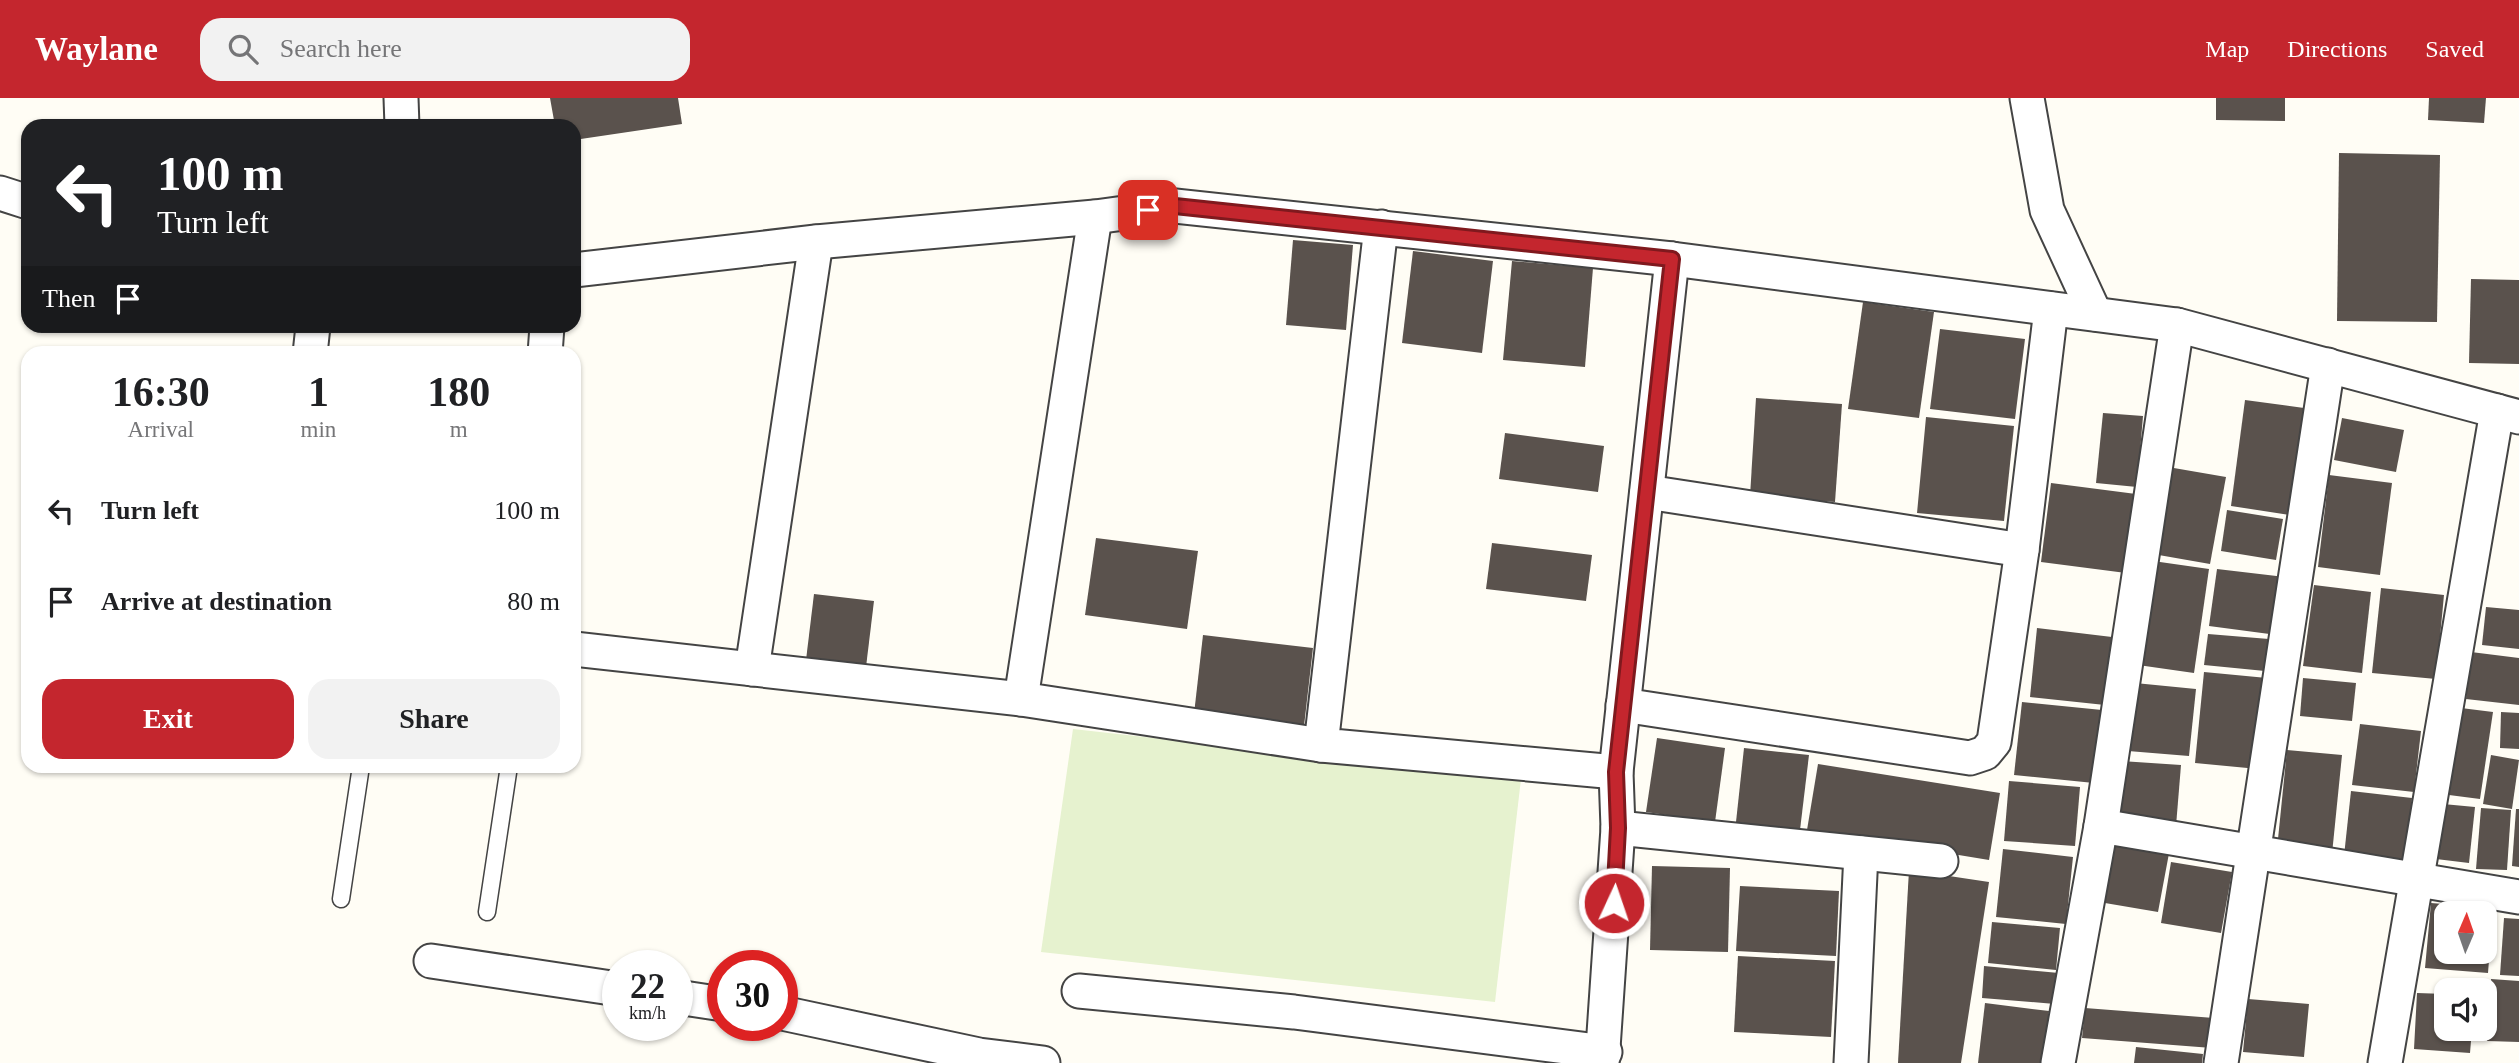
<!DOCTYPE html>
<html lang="en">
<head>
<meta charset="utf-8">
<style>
  body { margin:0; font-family:"Times New Roman",serif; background:#f2f2f2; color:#202124; height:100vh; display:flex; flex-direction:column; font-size:26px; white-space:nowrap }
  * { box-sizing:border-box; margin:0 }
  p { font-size:23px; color:#757577 }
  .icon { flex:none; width:38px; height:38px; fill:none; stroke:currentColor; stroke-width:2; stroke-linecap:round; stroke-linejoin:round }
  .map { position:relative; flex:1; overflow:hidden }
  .panel { position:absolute; left:21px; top:248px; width:560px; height:427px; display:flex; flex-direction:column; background:#fff; border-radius:21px; box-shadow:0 2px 5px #0004 }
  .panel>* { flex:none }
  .banner { position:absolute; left:21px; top:21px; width:560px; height:214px; border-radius:21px; box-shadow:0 2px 5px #0004; background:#202124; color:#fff; overflow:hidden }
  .needle { width:46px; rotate:2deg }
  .buttons { position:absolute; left:2434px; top:803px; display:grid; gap:14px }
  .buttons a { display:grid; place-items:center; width:63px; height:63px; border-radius:14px; background:#fff; box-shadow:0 2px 5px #0004; font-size:35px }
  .speed { position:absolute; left:602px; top:852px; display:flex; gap:14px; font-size:35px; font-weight:700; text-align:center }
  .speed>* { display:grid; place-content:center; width:91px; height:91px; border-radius:50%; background:#fff; box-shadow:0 2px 5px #0004; line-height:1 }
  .speed small { font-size:18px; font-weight:400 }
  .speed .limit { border:10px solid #d22; background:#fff; color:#111 }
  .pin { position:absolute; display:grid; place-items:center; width:60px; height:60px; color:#fff; margin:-30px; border-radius:14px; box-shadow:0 4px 10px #0006 }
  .me { position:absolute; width:77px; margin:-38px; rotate:3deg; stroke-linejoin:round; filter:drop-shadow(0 0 5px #0008) }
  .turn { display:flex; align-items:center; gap:24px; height:147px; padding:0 21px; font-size:32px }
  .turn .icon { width:91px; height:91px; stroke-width:2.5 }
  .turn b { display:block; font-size:49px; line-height:60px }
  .then { display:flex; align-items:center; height:66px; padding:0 21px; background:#0003; gap:14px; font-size:26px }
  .eta { display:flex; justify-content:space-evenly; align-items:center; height:119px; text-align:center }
  .eta b { font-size:42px; font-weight:700; line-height:49px }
  .cta { display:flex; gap:14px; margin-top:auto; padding:14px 21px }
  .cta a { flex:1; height:80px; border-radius:21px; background:#c4262e; color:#fff; font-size:28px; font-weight:700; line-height:80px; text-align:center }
  .cta a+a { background:#f2f2f2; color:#202124 }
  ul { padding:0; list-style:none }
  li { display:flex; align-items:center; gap:21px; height:91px; padding:0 21px }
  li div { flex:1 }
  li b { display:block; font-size:26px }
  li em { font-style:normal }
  header { display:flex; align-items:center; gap:42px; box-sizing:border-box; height:98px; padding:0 35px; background:#c4262e; color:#fff }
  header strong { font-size:33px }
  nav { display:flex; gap:38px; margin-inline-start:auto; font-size:24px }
  .search { width:490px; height:63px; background:#f2f2f2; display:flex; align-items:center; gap:18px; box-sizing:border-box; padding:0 24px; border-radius:21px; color:#757577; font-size:26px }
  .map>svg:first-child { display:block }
  .pitch { fill:#e6f2cf }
  .building { fill:#5a524d; fill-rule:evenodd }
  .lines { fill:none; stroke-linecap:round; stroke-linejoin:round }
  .lane-casing { stroke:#444; stroke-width:19 }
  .street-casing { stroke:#444; stroke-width:37 }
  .lane { stroke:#fff; stroke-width:16 }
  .street { stroke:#fff; stroke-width:33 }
  .route-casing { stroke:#7f191e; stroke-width:18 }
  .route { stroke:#c4262e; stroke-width:12 }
</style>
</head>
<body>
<header>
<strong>Waylane</strong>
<div class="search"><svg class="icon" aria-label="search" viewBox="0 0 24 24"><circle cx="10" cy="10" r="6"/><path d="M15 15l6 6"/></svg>Search here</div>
<nav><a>Map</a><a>Directions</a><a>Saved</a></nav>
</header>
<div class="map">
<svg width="2519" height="965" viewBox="0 0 2519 965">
  <rect width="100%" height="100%" fill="#fffdf5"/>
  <path class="pitch" d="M1073 631 1521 681 1495 904 1041 854Z"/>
  <g class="building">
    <path d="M550 0H678L682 26 574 42V28H555Z"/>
    <path d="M2216 0H2285V23L2216 22Z"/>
    <path d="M2429 0H2486L2484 25 2428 22Z"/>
    <path d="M2339 55 2440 57 2437 224 2337 223Z"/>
    <path d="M1293 142 1353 147 1346 232 1286 227Z"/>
    <path d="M1413 153 1493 163 1482 255 1402 245Z"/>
    <path d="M1512 163 1593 170 1585 269 1503 262Z"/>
    <path d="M2471 181 2519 182V266L2469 265Z"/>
    <path d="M1863 204 1934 214 1919 320 1848 311Z"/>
    <path d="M1940 231 2025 241 2015 321 1930 311Z"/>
    <path d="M1756 300 1842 306 1835 404 1750 398Z"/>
    <path d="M2245 302 2304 310 2290 417 2231 408Z"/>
    <path d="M2103 315 2143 318 2137 389 2096 385Z"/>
    <path d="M1926 319 2014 328 2004 423 1917 415Z"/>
    <path d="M2342 320 2404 332 2396 374 2334 362Z"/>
    <path d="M1505 335 1604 348 1598 394 1499 381Z"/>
    <path d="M2168 369 2226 379 2210 466 2153 456Z"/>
    <path d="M2329 377 2392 385 2380 477 2318 469Z"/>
    <path d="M2051 385 2136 396 2126 475 2041 464Z"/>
    <path d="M2227 412 2283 421 2276 462 2221 453Z"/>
    <path d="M1096 440 1198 453 1187 531 1085 517Z"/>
    <path d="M1492 445 1592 457 1586 503 1486 491Z"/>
    <path d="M2153 463 2209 471 2194 575 2138 567Z"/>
    <path d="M2217 471 2285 479 2277 537 2209 528Z"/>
    <path d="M2314 487 2371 494 2362 575 2303 568Z"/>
    <path d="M2381 490 2444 497 2436 581 2372 575Z"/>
    <path d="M814 496 874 503 866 569 806 562Z"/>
    <path d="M2486 509 2519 512V551L2482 547Z"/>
    <path d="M2037 530 2112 539 2105 607 2030 599Z"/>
    <path d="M2208 536 2269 541 2265 573 2204 567Z"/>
    <path d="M1203 537 1313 550 1304 628 1194 616Z"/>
    <path d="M2471 554 2519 560V607L2466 601Z"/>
    <path d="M2204 574 2267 580 2258 671 2195 665Z"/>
    <path d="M2303 580 2356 585 2352 623 2300 618Z"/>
    <path d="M2135 585 2196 591 2189 658 2128 653Z"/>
    <path d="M2022 604 2102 612 2094 685 2014 677Z"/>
    <path d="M2461 610 2493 614 2480 701 2449 697Z"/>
    <path d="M2501 614 2519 615V651L2500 650Z"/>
    <path d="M2360 626 2421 633 2414 694 2352 687Z"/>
    <path d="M1657 640 1725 650 1715 724 1646 714Z"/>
    <path d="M1744 650 1809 657 1800 732 1736 724Z"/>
    <path d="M2287 652 2342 657 2332 756 2277 751Z"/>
    <path d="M2491 657 2519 662 2512 711 2483 706Z"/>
    <path d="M2121 663 2181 667 2176 728 2116 723Z"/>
    <path d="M1818 666 2000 695 1989 762 1807 732Z"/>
    <path d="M2009 683 2080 689 2075 748 2004 743Z"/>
    <path d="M2351 693 2412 700 2405 765 2344 758Z"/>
    <path d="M2443 706 2475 709 2469 765 2436 761Z"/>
    <path d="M2481 710 2511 712 2507 772 2476 771Z"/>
    <path d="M2516 711H2519V769L2512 768Z"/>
    <path d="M2116 740 2170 750 2158 814 2105 805Z"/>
    <path d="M2003 751 2073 759 2066 826 1996 819Z"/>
    <path d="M2171 764 2232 774 2221 835 2161 825Z"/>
    <path d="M1652 768 1730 770 1728 854 1650 852Z"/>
    <path d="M1909 772 1989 784 1961 965H1898Z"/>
    <path d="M1740 788 1839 793 1836 858 1736 853Z"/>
    <path d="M2431 805 2493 810 2488 875 2425 870ZM2446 816H2485V854H2446Z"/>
    <path d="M2504 820 2519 821V878L2500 877Z"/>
    <path d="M1992 824 2060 830 2056 872 1988 865Z"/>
    <path d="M1738 858 1835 863 1831 939 1734 934Z"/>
    <path d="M1984 868 2059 875 2055 906 1982 900Z"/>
    <path d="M2491 881 2519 883V944L2487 943Z"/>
    <path d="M2417 895 2446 896V931H2472L2470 955 2414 951Z"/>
    <path d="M2248 901 2309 906 2304 959 2243 954Z"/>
    <path d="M1985 905 2049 913 2043 965H1978Z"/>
    <path d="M2085 910 2214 920 2212 950 2082 940Z"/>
    <path d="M2136 949 2203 956 2202 965H2134Z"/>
  </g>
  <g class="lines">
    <g class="lane-casing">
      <g id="lane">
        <path d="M341 801 361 668"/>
        <path d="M487 814 509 668"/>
      </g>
    </g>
    <g class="street-casing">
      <g id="street">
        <path d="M401 0 402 28"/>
        <path d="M2027 0 2047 112 2095 216"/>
        <path d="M0 95 28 104"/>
        <path d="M1095 119 1021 601 1321 647"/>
        <path d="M1381 129 1321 647 1616 674"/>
        <path d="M574 172 816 144 1095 119 1175 108 1672 161 2177 227 2519 319"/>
        <path d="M310 256 313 228"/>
        <path d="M545 256 547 228"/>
        <path d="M1647 394 2022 452"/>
        <path d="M574 551 1021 601"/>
        <path d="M752 571 816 144"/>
        <path d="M1623 607 1970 660 1985 655 1994 644 2022 452 2051 211"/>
        <path d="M2101 728 2519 799"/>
        <path d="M1618 730 1941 763"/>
        <path d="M431 863 618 891"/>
        <path d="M1079 893 1294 914 1605 954"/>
        <path d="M677 899 723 906"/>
        <path d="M782 915 979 957 1043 965"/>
        <path d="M1602 965 1618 730 1616 674 1672 161"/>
        <path d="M1851 965 1861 755"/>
        <path d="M2058 965 2101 728 2177 227"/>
        <path d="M2221 965 2328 267"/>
        <path d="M2385 965 2497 313"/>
      </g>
    </g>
    <use href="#lane" class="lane"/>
    <use href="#street" class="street"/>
  </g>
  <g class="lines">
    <g class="route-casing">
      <path id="route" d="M1148 112 1175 108 1672 161 1616 674 1618 730 1614 805"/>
    </g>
    <use href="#route" class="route"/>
  </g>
</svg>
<div class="buttons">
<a><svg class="needle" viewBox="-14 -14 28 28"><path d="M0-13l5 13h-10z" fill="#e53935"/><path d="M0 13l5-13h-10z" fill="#757577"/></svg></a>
<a><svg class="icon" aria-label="sound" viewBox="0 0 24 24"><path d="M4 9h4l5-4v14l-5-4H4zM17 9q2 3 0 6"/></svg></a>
</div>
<div class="speed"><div>22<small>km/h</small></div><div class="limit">30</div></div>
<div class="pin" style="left:1148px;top:112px;background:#d93025"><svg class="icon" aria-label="arrive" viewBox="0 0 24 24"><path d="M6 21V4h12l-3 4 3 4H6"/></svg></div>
<svg class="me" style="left:1614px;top:805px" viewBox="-20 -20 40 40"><circle r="17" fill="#c4262e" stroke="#fff" stroke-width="3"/><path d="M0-11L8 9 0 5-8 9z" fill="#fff"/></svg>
<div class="banner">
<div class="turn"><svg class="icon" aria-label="left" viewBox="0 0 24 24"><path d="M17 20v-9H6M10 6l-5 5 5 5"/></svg><div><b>100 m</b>Turn left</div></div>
<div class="then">Then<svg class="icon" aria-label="arrive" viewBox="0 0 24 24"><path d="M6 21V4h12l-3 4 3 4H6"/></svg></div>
</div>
<section class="panel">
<div class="eta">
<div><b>16:30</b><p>Arrival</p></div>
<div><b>1</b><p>min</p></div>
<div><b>180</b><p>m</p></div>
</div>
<ul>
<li><svg class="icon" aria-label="left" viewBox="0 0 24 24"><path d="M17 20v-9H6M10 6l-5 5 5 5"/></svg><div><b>Turn left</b></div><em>100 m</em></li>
<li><svg class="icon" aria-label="arrive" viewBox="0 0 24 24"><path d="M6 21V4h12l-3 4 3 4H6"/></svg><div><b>Arrive at destination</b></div><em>80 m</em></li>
</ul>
<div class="cta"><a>Exit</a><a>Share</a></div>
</section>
</div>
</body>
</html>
